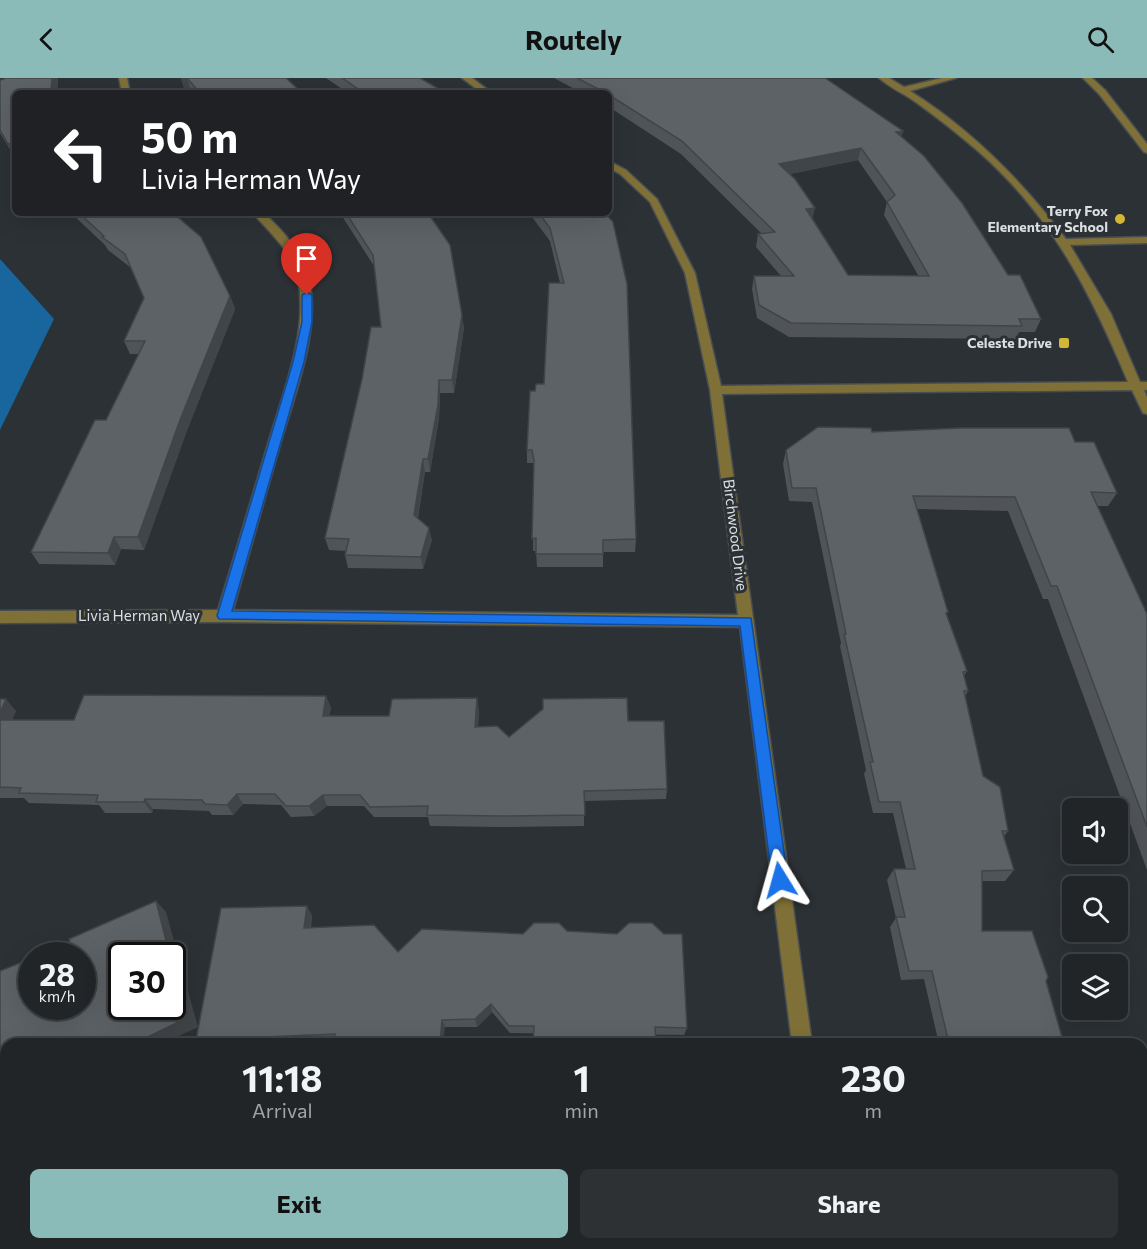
<!DOCTYPE html>
<html lang="en">
<head>
<meta charset="utf-8">
<style>
  body { margin:0; font-family:Commissioner,sans-serif; background:#2d3134; color:#f1f3f6; height:100vh; display:flex; flex-direction:column; font-size:22px; white-space:nowrap }
  * { box-sizing:border-box; margin:0 }
  p { font-size:20px; color:#a2a5a8 }
  .icon { flex:none; width:33px; height:33px; fill:none; stroke:currentColor; stroke-width:2; stroke-linecap:round; stroke-linejoin:round }
  .map { position:relative; flex:1; overflow:hidden }
  .details { position:absolute; left:0px; top:960px; width:1148px; height:212px; display:flex; flex-direction:column; background:#212528; border-radius:18px 18px 0 0; box-shadow:0 6px 24px #0002,0 0 0 2px #3e4245 }
  .details>* { flex:none }
  .guide { position:absolute; left:12px; top:12px; width:600px; height:126px; border-radius:9px; box-shadow:0 6px 24px #0002,0 0 0 2px #3e4245; background:#202124; color:#fff; overflow:hidden }
  .controls { position:absolute; left:1062px; top:720px; display:grid; gap:12px }
  .controls a { display:grid; place-items:center; width:66px; height:66px; border-radius:9px; background:#212528; box-shadow:0 6px 24px #0002,0 0 0 2px #3e4245; font-size:30px }
  .speed { position:absolute; left:18px; top:864px; display:flex; gap:12px; font-size:30px; font-weight:700; text-align:center }
  .speed>* { display:grid; place-content:center; width:78px; height:78px; border-radius:50%; background:#212528; box-shadow:0 6px 24px #0002,0 0 0 2px #3e4245; line-height:1 }
  .speed small { font-size:15px; font-weight:400 }
  .speed .limit { border:3px solid #111; border-radius:9px; background:#fff; color:#111 }
  .pin { position:absolute; display:grid; place-items:center; width:51px; height:51px; color:#fff; margin:-62px -26px; border-radius:50% 50% 50% 0; rotate:-45deg; box-shadow:0 0 6px #0007 }
  .pin .icon { rotate:45deg }
  .me { position:absolute; width:66px; margin:-33px; rotate:352deg; stroke-linejoin:round; filter:drop-shadow(0 0 4px #0008) }
  .turn { display:flex; align-items:center; gap:21px; height:126px; padding:0 30px; font-size:27px }
  .turn .icon { width:78px; height:78px; stroke-width:2.5 }
  .turn b { display:block; font-size:42px; line-height:51px }
  .eta { display:flex; justify-content:space-evenly; align-items:center; height:102px; text-align:center }
  .eta b { font-size:36px; font-weight:700; line-height:42px }
  .button { display:flex; gap:12px; margin-top:auto; padding:12px 30px }
  .button a { flex:1; height:69px; border-radius:9px; background:#8bbbb9; color:#111; font-size:24px; font-weight:700; line-height:69px; text-align:center }
  .button a+a { background:#2d3134; color:#f1f3f6 }
  header { display:flex; justify-content:space-between; align-items:center; height:78px; padding:0 30px; background:#8bbbb9; color:#111; font-size:27px; font-weight:700 }
  .map>svg:first-child { display:block }
  .water { fill:#19659e }
  .lines { fill:none; stroke-linecap:round; stroke-linejoin:round }
  .minor-casing { stroke:#484d51; stroke-width:3 }
  .minor { fill:#7e7037; fill-rule:evenodd }
  .wall { fill:#505459; fill-rule:evenodd }
  .shaded-wall { fill:#414548 }
  .building { fill:#5d6267; stroke:#414548; stroke-width:1.5; fill-rule:evenodd }
  .route { fill:#1a73e8; stroke:#114b97; stroke-width:1.5 }
  .poi-dot { fill:#d2b635; stroke:#2c3135; stroke-width:2 }
  .labels { text-anchor:middle; stroke-width:6; stroke-linejoin:round; paint-order:stroke }
  .far-poi-label { font-size:14px; font-weight:bold; fill:#dcdfe2; stroke:#2c3135; text-anchor:end }
  .street-label { font-size:15px; fill:#dcdfe2; stroke:#2c3135 }
</style>
</head>
<body>
<header><svg class="icon" aria-label="back" viewBox="0 0 24 24"><path d="M15 5l-7 7 7 7"/></svg>Routely<svg class="icon" aria-label="search" viewBox="0 0 24 24"><circle cx="10" cy="10" r="6"/><path d="M15 15l6 6"/></svg></header>
<div class="map">
<svg width="1147" height="1171" viewBox="0 0 1147 1171">
  <rect width="100%" height="100%" fill="#2c3135"/>
  <path class="water" d="M0 181 54 241 0 352Z"/>
  <g class="lines">
    <g class="minor-casing">
      <g id="minor">
        <path d="M119 0H127L130 15H122Z"/>
        <path d="M462 0H472L492 15H482Z"/>
        <path d="M879 0H889L904 9 942 0H956L910 13C972 52 1022 103 1066 161L1147 159V165L1070 167 1111 236 1140 304H1147V312H1144L1147 319V336L1143 335 1132 312 722 316 812 966H792L740 549 224 544 0 545V533L218 532C235 477 251 422 268 366 282 318 309 252 298 202 292 172 271 157 253 135H264C284 154 303 174 309 202 321 253 293 321 279 370 264 424 248 478 233 532L738 537 710 312 685 195 650 124 620 96 609 90V83L626 92 657 121 695 195 721 308 1128 304C1090 214 1053 139 978 73 958 56 938 40 917 25 905 16 890 10 879 0Z"/>
        <path d="M1083 0H1092L1105 12 1147 66V75L1144 74 1099 16Z"/>
        <path d="M126 1166H165L163 1171H124Z"/>
        <path d="M582 1166H686L688 1171H584Z"/>
        <path d="M817 1166H839L840 1171H818Z"/>
      </g>
    </g>
    <use href="#minor" class="minor"/>
  </g>
  <g class="wall">
    <path d="M58 0 57 15H15L14 78 0 55V2Z"/>
    <path d="M181 0 302 15H193L191 12 185 13Z"/>
    <path d="M326 0H420L446 15H348Z"/>
    <path d="M554 0H825L903 53 901 59 1041 241 1035 254H1019L1016 261 789 259 757 240 752 211 754 198H781L756 169 758 156H762L681 76 609 29V15H582ZM858 82 887 124 884 137 918 197H848L813 141 790 96Z"/>
    <path d="M71 135H173L230 218 235 231 186 355 144 472 121 471 115 487 39 486 31 474 106 342 139 276H130L124 263 144 221 130 189 108 172 105 167Z"/>
    <path d="M340 135H428L464 250 454 315H440L439 340 430 394H425L418 440 432 462 423 491 348 490 345 477 346 473 329 472 325 460 381 249 374 188Z"/>
    <path d="M529 135H605L636 461 635 474H603V489H537L536 473H533L534 390 533 385H527V372L535 313 544 306 560 205 550 163Z"/>
    <path d="M872 354 1075 364 1117 415 1108 428H1097L1147 536V792L1048 521H1043L1008 433 917 431 946 537 967 593 964 598 968 613 965 619 983 698 1008 753 1004 758 1014 792 1005 803H982V853L1046 903 1064 966H939L924 901 901 902 890 849 896 840 887 802 894 791H906L893 735H873L864 696 866 692 840 568 841 565 812 424 789 423 783 386 786 372Z"/>
    <path d="M326 618 331 630 329 638H389L479 632 478 649 509 659 628 643 667 711 666 721 584 723V748L502 749 430 748 428 739H374L364 728H327L314 738 291 739 281 727 243 726 233 737H212L209 733 153 731 152 735H105L99 727 29 725 24 720H0V621L16 633 12 642H74Z"/>
    <path d="M312 837 311 849 398 874 523 856 567 853 687 950 684 957 510 955 492 934 477 949H445L334 963 274 966H201L196 962Z"/>
    <path d="M983 1166H1121L1123 1171H984Z"/>
  </g>
  <g class="shaded-wall">
    <path d="M52 0H58L57 15H52L51 13Z"/>
    <path d="M187 0 191 12 185 13 181 1Z"/>
    <path d="M903 53 900 65 896 54Z"/>
    <path d="M15 64V78H14L8 66Z"/>
    <path d="M861 70 858 82 777 99 779 86Z"/>
    <path d="M815 130 812 143 806 131Z"/>
    <path d="M230 218 235 231 186 355 144 472 138 459 180 342Z"/>
    <path d="M462 237 464 250 454 315 452 302Z"/>
    <path d="M439 302 440 315 439 340 430 394 428 381Z"/>
    <path d="M423 381 425 394 416 449 414 437Z"/>
    <path d="M429 450 432 462 423 491 421 479Z"/>
    <path d="M114 459 121 471 115 487 108 475Z"/>
    <path d="M326 618 331 630 327 650 323 638Z"/>
    <path d="M477 620 479 632 477 660 475 649Z"/>
    <path d="M6 621 16 633 7 653 0 645V635Z"/>
    <path d="M237 716 243 726 233 737 227 727Z"/>
    <path d="M323 717 327 728 314 738 309 728Z"/>
    <path d="M145 721 153 731 152 735 144 724Z"/>
    <path d="M156 823 166 834 198 949 162 966H133L172 885V878H170Z"/>
    <path d="M307 828 312 837 309 859 304 850Z"/>
    <path d="M491 926 492 934 477 949 475 941Z"/>
    <path d="M442 942 445 949 443 966H440Z"/>
    <path d="M6 989V1005L0 1007V992Z"/>
  </g>
  <g class="building">
    <path d="M5 0H52L51 13 52 15H15V64L8 66 0 52V2L4 1Z"/>
    <path d="M181 0H286L302 15H200L187 0Z"/>
    <path d="M342 0H420L446 15H364Z"/>
    <path d="M577 0H825L903 53 896 54 924 78 962 125 1008 197H1020L1041 241H1019L1022 248 791 245 759 227 754 198H794L758 156 775 154 682 63 609 17V15H606ZM861 70 895 117 887 124 929 198 848 197 806 131 815 130 795 101 779 86Z"/>
    <path d="M79 135H173L201 159 230 218 180 342 138 459H114L108 475 31 474 95 342H106L145 263H124L144 220 125 176 102 159 104 158Z"/>
    <path d="M346 135H428L450 167 462 237 452 302H439L438 327 428 381H423L414 437 429 450 421 479 345 477 349 461 325 460 362 301 371 249H381L373 177Z"/>
    <path d="M539 135H605L613 144 627 206 636 461 603 462V476H536V460L532 461 534 382 532 372H527L530 313H535L536 306H544L549 205H564L550 150Z"/>
    <path d="M818 349 871 350 872 354 961 350H1069L1075 364H1094L1117 415 1091 414 1147 536V749L1057 508H1051L1015 419 913 418 948 534 946 535 967 593 963 594 968 613H964L983 698 1000 709 1008 753H1002L1014 792 982 793V853H1032L1048 899 1046 903 1064 966H949L932 893H909L896 839H905L894 791H915L900 724H879L870 684H873L844 556H846L816 410H792L786 372Z"/>
    <path d="M84 617 326 618 323 638H389L392 621 477 620 475 649 497 648 509 659 543 631V621L627 620 628 643H664L667 711 584 713 585 737 501 738 427 737 428 728 370 729 360 717H323L309 728H286L275 716H237L227 727 205 726 202 722 145 721 144 724H96L98 717 19 715 21 710 0 709V642H74Z"/>
    <path d="M0 621H6L0 635Z"/>
    <path d="M156 823 170 878H122V928H172V885L187 940 133 966H6V989L0 992V893L32 880V928H82V878H37L70 863 69 861Z"/>
    <path d="M307 828 304 850 374 847 398 874 422 851 523 856 534 845H559L567 853 617 856 629 845H652L664 856H682L687 950 655 949 656 966H533L534 948H509L491 926 475 941 442 942 440 966H334L335 956 196 962 221 830Z"/>
    <path d="M994 1166H1121L1123 1171H995Z"/>
  </g>
  <path class="route" d="M307 214 312 217V244L304 284 232 533 751 540 788 802 786 807 780 809 774 807 772 802 740 548 219 541 217 538 293 284 302 244V217Z"/>
  <g class="poi-dot">
    <circle cx="1120" cy="141" r="6"/>
    <rect x="1058" y="259" width="12" height="12" rx="3"/>
  </g>
  <g class="labels">
    <g class="far-poi-label">
      <text x="1108" y="138">Terry Fox<tspan x="1108" dy="16">Elementary School</tspan></text>
      <text x="1052" y="270">Celeste Drive</text>
    </g>
    <g class="street-label">
      <text transform="translate(735 457) rotate(83)" y="5">Birchwood Drive</text>
      <text x="139" y="543">Livia Herman Way</text>
    </g>
  </g>
</svg>
<div class="controls">
<a><svg class="icon" aria-label="sound" viewBox="0 0 24 24"><path d="M4 9h4l5-4v14l-5-4H4zM17 9q2 3 0 6"/></svg></a>
<a><svg class="icon" aria-label="search" viewBox="0 0 24 24"><circle cx="10" cy="10" r="6"/><path d="M15 15l6 6"/></svg></a>
<a><svg class="icon" aria-label="layers" viewBox="0 0 24 24"><path d="M12 4l9 5-9 5-9-5zM3 14l9 5 9-5"/></svg></a>
</div>
<div class="speed"><div>28<small>km/h</small></div><div class="limit">30</div></div>
<div class="pin" style="left:307px;top:217px;background:#d93025"><svg class="icon" aria-label="arrive" viewBox="0 0 24 24"><path d="M6 21V4h12l-3 4 3 4H6"/></svg></div>
<svg class="me" style="left:780px;top:802px" viewBox="-20 -20 40 40"><path d="M0-17L14 15 0 8-14 15z" fill="#1a73e8" stroke="#fff" stroke-width="4"/></svg>
<div class="guide">
<div class="turn"><svg class="icon" aria-label="left" viewBox="0 0 24 24"><path d="M17 20v-9H6M10 6l-5 5 5 5"/></svg><div><b>50 m</b>Livia Herman Way</div></div>
</div>
<section class="details">
<div class="eta">
<div><b>11:18</b><p>Arrival</p></div>
<div><b>1</b><p>min</p></div>
<div><b>230</b><p>m</p></div>
</div>
<div class="button"><a>Exit</a><a>Share</a></div>
</section>
</div>
</body>
</html>
